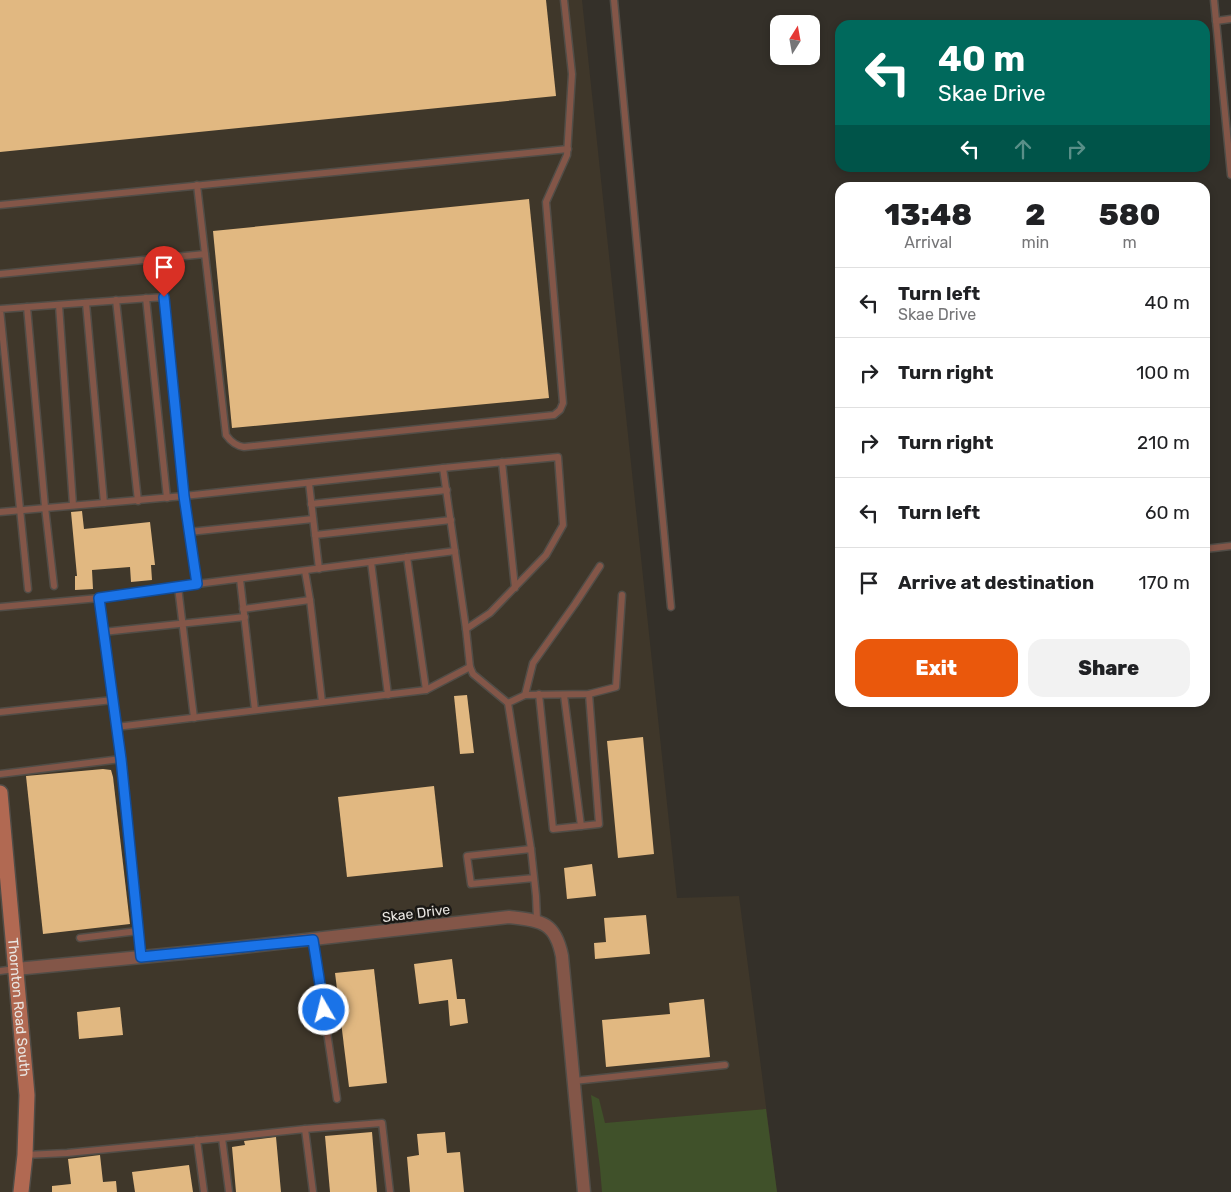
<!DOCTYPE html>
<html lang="en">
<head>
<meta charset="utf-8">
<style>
  body { margin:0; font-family:Rubik,sans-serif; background:#f2f2f2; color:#202124; height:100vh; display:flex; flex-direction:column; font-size:19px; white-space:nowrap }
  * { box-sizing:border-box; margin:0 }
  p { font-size:16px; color:#757577 }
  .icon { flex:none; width:28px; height:28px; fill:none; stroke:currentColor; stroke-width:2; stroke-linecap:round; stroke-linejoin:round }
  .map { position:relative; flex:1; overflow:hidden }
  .details { position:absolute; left:835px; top:182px; width:375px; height:525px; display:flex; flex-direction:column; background:#fff; border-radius:15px; box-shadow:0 2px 8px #0003 }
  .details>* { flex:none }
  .guide { position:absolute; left:835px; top:20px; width:375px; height:152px; border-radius:15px; box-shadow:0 2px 8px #0003; background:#00695c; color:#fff; overflow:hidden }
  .needle { width:32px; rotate:11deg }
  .buttons { position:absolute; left:770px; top:15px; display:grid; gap:10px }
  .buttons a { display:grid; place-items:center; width:50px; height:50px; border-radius:10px; background:#fff; box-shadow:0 2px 8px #0003; font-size:25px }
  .pin { position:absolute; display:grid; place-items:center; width:42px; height:42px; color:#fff; margin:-51px -21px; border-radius:50% 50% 50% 0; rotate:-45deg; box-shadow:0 0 5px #0007 }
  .pin .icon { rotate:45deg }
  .me { position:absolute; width:55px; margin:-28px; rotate:352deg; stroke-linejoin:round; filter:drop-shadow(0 0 4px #0008) }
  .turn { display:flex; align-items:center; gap:18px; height:105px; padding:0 20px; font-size:22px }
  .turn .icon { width:65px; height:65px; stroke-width:2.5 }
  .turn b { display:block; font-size:35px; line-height:42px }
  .lanes { display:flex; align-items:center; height:48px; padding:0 20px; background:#0003; justify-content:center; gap:25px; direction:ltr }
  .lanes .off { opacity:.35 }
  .eta { display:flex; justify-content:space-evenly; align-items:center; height:85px; text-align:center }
  .eta b { font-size:30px; font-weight:800; line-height:35px }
  .action { display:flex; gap:10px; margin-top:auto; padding:10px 20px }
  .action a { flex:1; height:58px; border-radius:15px; background:#ea580c; color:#fff; font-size:20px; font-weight:800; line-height:58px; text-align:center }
  .action a+a { background:#f2f2f2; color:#202124 }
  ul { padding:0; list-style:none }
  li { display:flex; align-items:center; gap:15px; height:70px; padding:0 20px; border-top:1px solid #e0e0e0 }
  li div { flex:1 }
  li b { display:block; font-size:19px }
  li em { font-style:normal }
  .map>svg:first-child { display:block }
  .built { fill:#3f372a }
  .green { fill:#40512a }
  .building { fill:#e1b881 }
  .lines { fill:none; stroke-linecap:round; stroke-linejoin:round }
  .lane-casing { stroke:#514d47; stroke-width:9 }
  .street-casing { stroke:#514d47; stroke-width:15 }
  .secondary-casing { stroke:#514d47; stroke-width:18 }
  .lane { stroke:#835648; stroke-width:6 }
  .street { stroke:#835648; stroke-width:12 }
  .secondary { stroke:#b16952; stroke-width:15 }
  .route-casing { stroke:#114b97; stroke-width:12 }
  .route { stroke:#1a73e8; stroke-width:9 }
  .labels { text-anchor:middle; stroke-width:5; stroke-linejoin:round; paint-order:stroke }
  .street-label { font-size:14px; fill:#e9e6e2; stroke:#1a1815 }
</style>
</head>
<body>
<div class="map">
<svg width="1231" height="1192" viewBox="0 0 1231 1192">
  <rect width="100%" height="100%" fill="#343029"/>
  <path class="built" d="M0 0H582L677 898 739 896 777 1192H0Z"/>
  <path class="green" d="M591 1095 599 1099 605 1123 766 1109 777 1192H602L600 1168Z"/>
  <g class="building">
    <path d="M0 0H546L556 96 0 152Z"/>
    <path d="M529 199 549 398 232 428 213 231Z"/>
    <path d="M82 511 84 529 150 522 155 565H151L152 580 131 582 130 567 92 570 93 589 75 590V576H77L71 512Z"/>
    <path d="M467 695 474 753 460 754 454 696Z"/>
    <path d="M643 737 654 854 618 858 607 741Z"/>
    <path d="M103 769 111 770 113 777 130 924 43 934 26 776Z"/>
    <path d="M434 786 443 867 347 877 338 797Z"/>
    <path d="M592 864 596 896 567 899 564 868Z"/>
    <path d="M646 915 650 954 595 959 594 943 606 942 604 918Z"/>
    <path d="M452 959 457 999H465L468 1023 450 1026 448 1000 419 1004 414 964Z"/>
    <path d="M374 969 387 1083 349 1087 335 973Z"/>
    <path d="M704 999 710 1057 606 1067 602 1020 670 1014 669 1003Z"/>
    <path d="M120 1007 123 1035 79 1039 77 1012Z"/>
    <path d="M372 1132 377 1192H330L325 1136Z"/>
    <path d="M445 1132 447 1153 460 1152 464 1192H410L407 1157 419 1155 417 1134Z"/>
    <path d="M276 1137 281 1192H236L232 1147 245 1145 244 1141Z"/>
    <path d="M100 1155 103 1182 116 1181 117 1192H52V1186L71 1184 68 1159Z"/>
    <path d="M189 1165 193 1192H135L132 1172Z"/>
  </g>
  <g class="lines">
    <g class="lane-casing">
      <g id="lane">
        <path d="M614 0 671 607"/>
        <path d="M1214 0 1231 175"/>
        <path d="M1216 21 1231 19"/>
        <path d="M197 185 205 254"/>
        <path d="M0 205 568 149"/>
        <path d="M0 274 205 254 226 435C231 442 236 446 244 447L554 415 560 410 563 403 546 202 567 155 572 74 564 0"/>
        <path d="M146 298 167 498"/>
        <path d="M116 300 138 501"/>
        <path d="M86 303 104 503"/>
        <path d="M59 305 73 505"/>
        <path d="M27 307 45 507 54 586"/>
        <path d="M502 462 515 588"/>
        <path d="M443 468 558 457 563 525 546 555 490 613 466 629"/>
        <path d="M309 483 319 569"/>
        <path d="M311 504 447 490"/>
        <path d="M0 512 184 496 443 468 466 629 470 667 473 674 508 703"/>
        <path d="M189 532 313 519"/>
        <path d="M315 535 451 520"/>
        <path d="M1205 549 1231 546"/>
        <path d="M407 557 426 690"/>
        <path d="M371 562 388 695"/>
        <path d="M305 571 310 600 322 702"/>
        <path d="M240 579 255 710"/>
        <path d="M197 584 455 551"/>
        <path d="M178 587 194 718"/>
        <path d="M28 589 0 309 164 297 184 496 197 584 99 598"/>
        <path d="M0 607 99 598 116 727 426 690 470 667"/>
        <path d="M243 609 310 600"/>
        <path d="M103 632 245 617"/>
        <path d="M539 694 553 829 581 826 564 695"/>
        <path d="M525 695 533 663 575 604 600 566"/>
        <path d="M0 712 113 700"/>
        <path d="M116 727 121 759 141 957"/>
        <path d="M0 774 121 759"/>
        <path d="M581 826 599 824 589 694"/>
        <path d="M531 849 508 703 525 695 589 694 616 687 622 595"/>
        <path d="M534 878 471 884 467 856 531 849 536 896 537 920"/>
        <path d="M80 938 138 931"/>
        <path d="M313 939 337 1099"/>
        <path d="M0 971 15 969"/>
        <path d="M574 1081 725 1065"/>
        <path d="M305 1129 382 1123 390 1192"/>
        <path d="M197 1140 204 1192"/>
        <path d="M25 1155 67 1153 222 1138"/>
        <path d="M229 1192 222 1138 305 1129 313 1192"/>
      </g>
    </g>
    <g class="street-casing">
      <path id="street" d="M16 969 225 949 509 917C541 921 555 921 562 956L584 1192"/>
    </g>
    <g class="secondary-casing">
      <g id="secondary">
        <path id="s1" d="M0 793 27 1095 25 1155 21 1192"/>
      </g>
    </g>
    <use href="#lane" class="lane"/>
    <use href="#street" class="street"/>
    <use href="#secondary" class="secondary"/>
  </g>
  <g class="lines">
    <g class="route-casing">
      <path id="route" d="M164 297 184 496 197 584 99 598 121 759 141 957 313 940 324 1010"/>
    </g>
    <use href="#route" class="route"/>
  </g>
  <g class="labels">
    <g class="street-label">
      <text transform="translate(416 913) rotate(-7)" y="5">Skae Drive</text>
      <text dy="5" stroke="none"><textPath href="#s1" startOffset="215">Thornton Road South</textPath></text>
    </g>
  </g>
</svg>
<div class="buttons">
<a><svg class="needle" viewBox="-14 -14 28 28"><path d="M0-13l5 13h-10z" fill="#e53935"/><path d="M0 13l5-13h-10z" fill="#757577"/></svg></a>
</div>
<div class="pin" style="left:164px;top:297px;background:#d93025"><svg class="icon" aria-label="arrive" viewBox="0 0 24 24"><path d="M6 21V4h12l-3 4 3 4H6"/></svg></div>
<svg class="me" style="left:324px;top:1010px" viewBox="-20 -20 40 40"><circle r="17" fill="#1a73e8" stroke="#fff" stroke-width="3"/><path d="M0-11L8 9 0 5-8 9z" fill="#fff"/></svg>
<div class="guide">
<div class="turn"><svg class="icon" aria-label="left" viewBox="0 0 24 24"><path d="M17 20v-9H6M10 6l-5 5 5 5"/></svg><div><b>40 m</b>Skae Drive</div></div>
<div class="lanes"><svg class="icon" aria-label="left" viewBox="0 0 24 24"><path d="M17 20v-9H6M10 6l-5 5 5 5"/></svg><svg class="icon off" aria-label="ahead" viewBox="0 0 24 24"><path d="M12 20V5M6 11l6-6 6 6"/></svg><svg class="icon off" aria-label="right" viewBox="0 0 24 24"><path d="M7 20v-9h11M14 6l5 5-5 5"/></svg></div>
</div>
<section class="details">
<div class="eta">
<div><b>13:48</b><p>Arrival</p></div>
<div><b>2</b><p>min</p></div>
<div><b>580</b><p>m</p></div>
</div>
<ul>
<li><svg class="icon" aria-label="left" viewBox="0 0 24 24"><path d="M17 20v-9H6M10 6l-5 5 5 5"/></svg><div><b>Turn left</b><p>Skae Drive</p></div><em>40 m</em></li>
<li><svg class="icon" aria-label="right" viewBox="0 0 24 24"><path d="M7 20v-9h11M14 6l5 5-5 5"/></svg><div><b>Turn right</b></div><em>100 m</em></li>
<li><svg class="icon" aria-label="right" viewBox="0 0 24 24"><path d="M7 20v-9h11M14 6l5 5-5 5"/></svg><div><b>Turn right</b></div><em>210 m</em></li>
<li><svg class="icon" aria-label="left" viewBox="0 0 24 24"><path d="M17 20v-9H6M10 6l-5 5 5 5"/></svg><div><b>Turn left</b></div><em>60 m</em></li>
<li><svg class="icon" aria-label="arrive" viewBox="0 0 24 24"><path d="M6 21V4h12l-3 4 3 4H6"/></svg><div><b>Arrive at destination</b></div><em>170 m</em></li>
</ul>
<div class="action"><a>Exit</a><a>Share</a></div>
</section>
</div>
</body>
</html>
